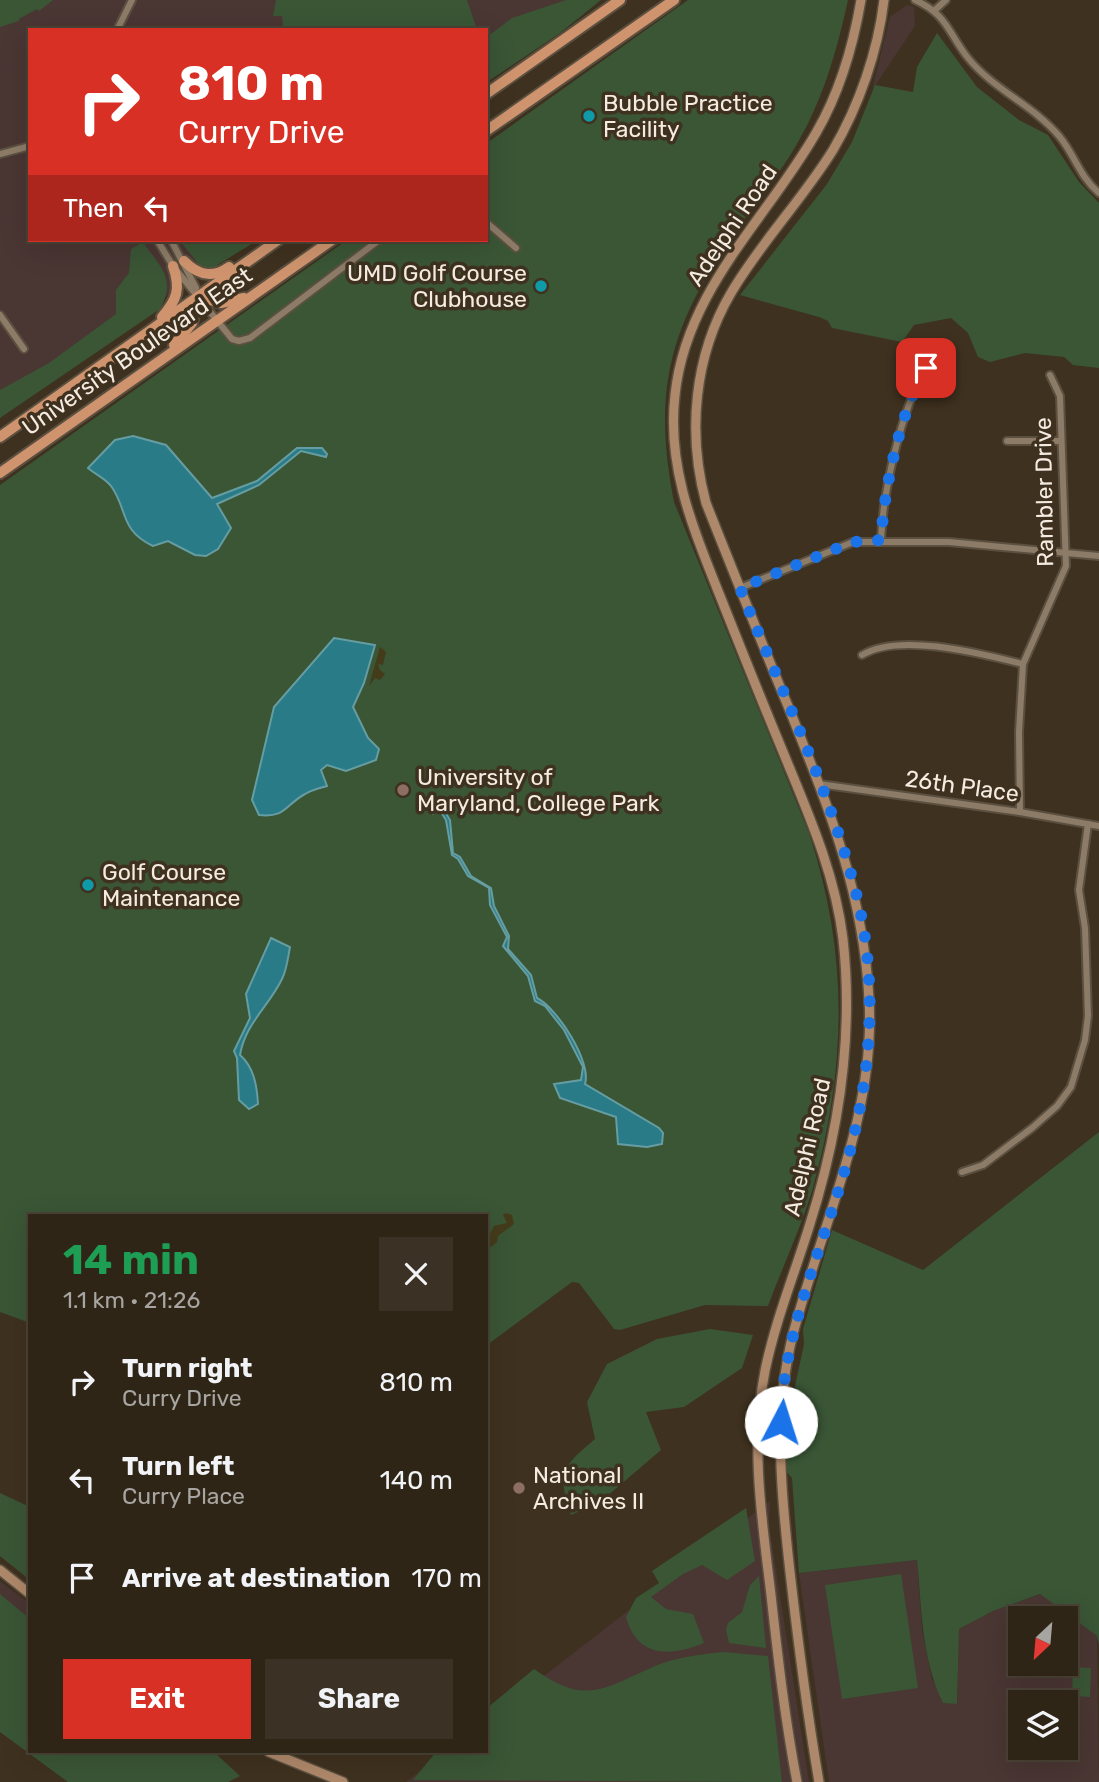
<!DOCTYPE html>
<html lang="en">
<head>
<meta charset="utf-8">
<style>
  body { margin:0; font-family:Rubik,sans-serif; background:#3b3124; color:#f1f3f6; height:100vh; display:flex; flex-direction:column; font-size:26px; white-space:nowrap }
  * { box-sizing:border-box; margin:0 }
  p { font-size:23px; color:#a7a5a1 }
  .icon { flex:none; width:38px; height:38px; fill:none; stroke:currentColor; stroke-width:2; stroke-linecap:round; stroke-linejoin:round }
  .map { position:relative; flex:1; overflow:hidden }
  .side { position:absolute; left:28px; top:1214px; width:460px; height:539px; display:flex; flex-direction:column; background:#2f2517; border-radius:0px; box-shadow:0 7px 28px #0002,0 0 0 2px #4a4236 }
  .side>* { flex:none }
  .hud { position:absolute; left:28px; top:28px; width:460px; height:214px; border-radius:0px; box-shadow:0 7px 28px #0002,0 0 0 2px #4a4236; background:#d93025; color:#fff; overflow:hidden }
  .needle { width:46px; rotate:206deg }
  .fabs { position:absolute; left:1008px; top:1606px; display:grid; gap:14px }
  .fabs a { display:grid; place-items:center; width:70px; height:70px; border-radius:0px; background:#2f2517; box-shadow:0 7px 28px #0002,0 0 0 2px #4a4236; font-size:35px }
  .pin { position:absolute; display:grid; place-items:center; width:60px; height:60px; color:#fff; margin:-30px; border-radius:14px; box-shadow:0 4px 10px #0006 }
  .me { position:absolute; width:77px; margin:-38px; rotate:5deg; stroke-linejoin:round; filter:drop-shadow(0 0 5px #0008) }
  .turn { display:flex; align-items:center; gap:24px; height:147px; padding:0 35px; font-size:32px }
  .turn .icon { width:91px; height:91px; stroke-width:2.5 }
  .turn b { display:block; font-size:49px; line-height:60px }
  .then { display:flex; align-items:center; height:66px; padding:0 35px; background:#0003; gap:14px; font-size:26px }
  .round { display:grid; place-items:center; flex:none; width:74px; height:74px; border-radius:0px; background:#3b3124 }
  .headline { display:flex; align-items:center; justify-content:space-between; height:119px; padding:0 35px }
  h1 { font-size:42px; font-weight:700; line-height:52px; color:#1e9e55 }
  .button { display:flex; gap:14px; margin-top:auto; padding:14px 35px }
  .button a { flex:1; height:80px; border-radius:0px; background:#d93025; color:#fff; font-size:28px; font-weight:700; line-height:80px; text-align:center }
  .button a+a { background:#3b3124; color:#f1f3f6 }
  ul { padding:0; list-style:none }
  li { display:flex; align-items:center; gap:21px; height:98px; padding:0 35px }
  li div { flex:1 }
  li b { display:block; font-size:26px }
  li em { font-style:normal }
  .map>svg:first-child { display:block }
  .industrial { fill:#4a3633; fill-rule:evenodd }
  .green { fill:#3a5635 }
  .sand { fill:#443b1b }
  .water { fill:#287b87; stroke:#669da2; stroke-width:2 }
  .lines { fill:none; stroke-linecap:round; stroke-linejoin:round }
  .street-casing { stroke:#5b5040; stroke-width:10 }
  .secondary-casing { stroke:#5b5040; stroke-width:12 }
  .primary-casing { stroke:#5b5040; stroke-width:14 }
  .street { stroke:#8c7b67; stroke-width:6 }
  .secondary { stroke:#ae886a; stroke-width:9 }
  .primary { stroke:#cf946e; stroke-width:10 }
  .route { stroke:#1a73e8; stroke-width:12; stroke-dasharray:0 21.6 }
  .culture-dot { fill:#0f9aa8; stroke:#3f311f; stroke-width:2.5 }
  .education-dot { fill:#8d6e63; stroke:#3f311f; stroke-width:2.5 }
  .labels { text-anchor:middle; stroke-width:7; stroke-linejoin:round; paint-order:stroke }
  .poi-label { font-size:23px; fill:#f5ece1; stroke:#3f311f; text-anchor:start }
  .street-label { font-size:23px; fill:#f5ece1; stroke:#3f311f }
</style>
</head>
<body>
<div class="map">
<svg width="1099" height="1782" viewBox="0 0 1099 1782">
  <rect width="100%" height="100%" fill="#3f311f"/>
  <g class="industrial">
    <path d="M0 0H589L487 73 486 30H30V240H249L158 302 0 398Z"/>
    <path d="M907 5 914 7 915 26 872 90 890 17Z"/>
    <path d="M770 1501 769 1525 809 1782H406L445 1752H486L487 1720Z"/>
    <path d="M917 1560 922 1630 932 1680 957 1704 959 1629 993 1611 1041 1594 1097 1636 1099 1782H829L799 1573ZM1020 1619H1066V1664H1020ZM1020 1703H1066V1748H1020Z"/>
    <path d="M0 1581 30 1604V1684L0 1659Z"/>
  </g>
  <g class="green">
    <path d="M0 0H53L39 11 37 9 19 19V21L0 27Z"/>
    <path d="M276 0H467L477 30H258L283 27 282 16H273Z"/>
    <path d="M566 0H601L560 33 487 82V37L512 18Z"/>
    <path d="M688 0H848C836 55 821 106 791 154 774 181 753 206 735 232 670 326 652 389 674 502L809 833C849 955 847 1067 812 1191 800 1230 782 1268 768 1306L705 1305 620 1330 614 1329 579 1283 572 1282 487 1345 486 1216H30V1323L0 1312V485L347 240H486L487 143Z"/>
    <path d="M937 33 977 87 1019 120 1048 135 1079 182 1099 203V368L1073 365 1064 357 1025 353 990 362 978 357 968 333 951 318 914 325 902 342 832 328 828 321 819 317 740 295 827 184 852 142 875 85 913 92 917 67Z"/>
    <path d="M179 240H258L214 267 202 268Z"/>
    <path d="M143 242C157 264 178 277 160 309L0 418V390L49 363 116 314V290L129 273 131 249Z"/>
    <path d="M1099 1132V1645L1097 1636 1040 1594 993 1611 959 1629 957 1704 943 1703C921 1658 922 1609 917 1560L799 1573 792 1478 786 1471 789 1414 804 1344 803 1329 832 1230 923 1270Z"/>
    <path d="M710 1329 753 1335 742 1368 684 1407 646 1412 661 1450 599 1503 571 1515C557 1472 561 1468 595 1439L587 1402 607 1364 657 1339Z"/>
    <path d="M0 1493 30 1507V1580L0 1556Z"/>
    <path d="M746 1508 755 1561 727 1580 702 1565 683 1574 651 1597 666 1609 693 1614 704 1643C671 1657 637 1658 626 1617L636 1598 659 1583 652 1571Z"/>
    <path d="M901 1574 918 1688 842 1699 825 1585Z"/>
    <path d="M759 1576 766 1648 729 1643 726 1630 728 1623 742 1612 750 1585Z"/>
    <path d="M0 1594 30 1619V1752H214L240 1776 228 1782H68L0 1732Z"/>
    <path d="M725 1652 768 1656 782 1782 413 1780 436 1752H486L487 1708 534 1669C587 1706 602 1689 655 1666 676 1657 702 1654 725 1652Z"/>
    <path d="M1073 1667 1091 1668 1090 1697 1072 1696Z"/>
  </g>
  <g class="sand">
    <path d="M380 647 386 652 383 665 378 664 380 670 385 674 380 680 375 678 369 686Z"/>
    <path d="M506 1213 512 1215 514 1224 498 1236 497 1242 487 1250V1240L494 1226 507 1223 503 1215Z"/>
  </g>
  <g class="water">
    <path d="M133 436 166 445 212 498 257 481 297 448H322L327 454 326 457 301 451 259 485 217 504 231 528 218 549 206 556 195 555 168 541 153 546C119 530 128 509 111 486 105 478 96 475 88 468L115 440Z"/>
    <path d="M334 638 375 645 364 683 353 707 368 738 379 749 376 760 346 771 327 765 321 770 327 786C320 788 311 790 305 794 285 805 286 818 259 815L252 800 274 707Z"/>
    <path d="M432 802 440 804 450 820 453 853 460 857 471 876 491 888 494 906 509 936 508 949 531 975 537 998C557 1008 592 1062 585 1084L659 1128 663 1133 662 1144 647 1147 618 1144 616 1117 560 1098 554 1084 581 1080 583 1067 564 1030 545 1006 535 1001 528 976 503 946 507 937 490 905 489 888 468 876 458 859 452 855 446 820 439 809 433 814 430 811Z"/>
    <path d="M271 938 290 947C288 957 287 969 282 979 269 1006 245 1024 240 1055 254 1067 257 1086 258 1104L249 1109 239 1100 237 1058 234 1051 250 1018 246 994Z"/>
  </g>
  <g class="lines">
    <g class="street-casing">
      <g id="street">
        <path d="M915 0C948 15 948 33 968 58 994 90 1033 105 1059 136 1075 155 1079 176 1099 193"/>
        <path d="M935 10 946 0"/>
        <path d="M117 30 132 0"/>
        <path d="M0 154 30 146"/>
        <path d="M486 222 516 248"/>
        <path d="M157 240 173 266 232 339 239 341 250 338 379 240"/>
        <path d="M171 240 196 288"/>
        <path d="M0 315 24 349"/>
        <path d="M1007 441H1060"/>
        <path d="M881 540C883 491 901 410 926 368"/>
        <path d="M740 588 853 542H949L1099 556"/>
        <path d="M862 655C900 632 982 654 1023 664"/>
        <path d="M819 784 1020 812 1099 826"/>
        <path d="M1020 812 1019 732 1023 664 1066 566 1060 396 1050 375"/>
        <path d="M962 1172 983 1165 1032 1128 1057 1106 1071 1087 1085 1040 1088 1016 1085 928 1079 890 1088 824"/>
      </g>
    </g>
    <g class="secondary-casing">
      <g id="secondary">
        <path d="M0 1570 30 1594"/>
        <path d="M269 1752 343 1782"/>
        <path d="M797 1782C785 1720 778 1658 771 1595 762 1519 750 1447 765 1371 775 1322 794 1275 809 1227 839 1133 854 1038 843 939 835 873 808 813 783 752 760 697 738 641 716 586 691 523 667 464 675 395 686 290 766 220 816 133 840 92 853 47 861 0"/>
        <path d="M819 1782C807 1712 798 1642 790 1572 781 1493 773 1412 793 1334 822 1223 876 1116 869 999 863 890 828 806 788 706 760 639 733 571 706 503 687 433 694 356 731 293 761 242 802 200 833 150 859 106 878 51 884 0"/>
      </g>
    </g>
    <g class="primary-casing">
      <g id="primary">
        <path d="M486 94 620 0"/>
        <path d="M486 131 674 0"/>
        <path d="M184 261C198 275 212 279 229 267"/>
        <path d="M199 297 221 303 244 298"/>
        <path d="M162 317C177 300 181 289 173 266"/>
        <path d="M174 345 192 323 199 297"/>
        <path d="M0 437 278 240"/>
        <path d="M0 473 332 240"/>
      </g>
    </g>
    <use href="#street" class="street"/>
    <use href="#secondary" class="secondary"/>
    <use href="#primary" class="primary"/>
  </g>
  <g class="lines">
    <path class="route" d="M781 1422C783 1321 833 1228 855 1131 873 1053 876 967 855 889 828 786 780 687 740 588L853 542 881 540C884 489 900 412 926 368"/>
  </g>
  <g class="culture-dot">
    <circle cx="589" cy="116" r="7"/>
    <circle cx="541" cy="286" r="7"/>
    <circle cx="88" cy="885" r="7"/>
  </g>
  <g class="education-dot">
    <circle cx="403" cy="790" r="7"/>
    <circle cx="519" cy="1488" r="7"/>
  </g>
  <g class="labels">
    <g class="poi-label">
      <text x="603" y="111">Bubble Practice<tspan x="603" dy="26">Facility</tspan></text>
      <text x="527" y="281" text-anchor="end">UMD Golf Course<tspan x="527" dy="26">Clubhouse</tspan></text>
      <text x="417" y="785">University of<tspan x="417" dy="26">Maryland, College Park</tspan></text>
      <text x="102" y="880">Golf Course<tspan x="102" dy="26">Maintenance</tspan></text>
      <text x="533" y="1483">National<tspan x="533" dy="26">Archives II</tspan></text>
    </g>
    <g class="street-label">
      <text transform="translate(732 225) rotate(-56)" y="8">Adelphi Road</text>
      <text transform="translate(137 351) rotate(-35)" y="8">University Boulevard East</text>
      <text transform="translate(1044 492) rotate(-91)" y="8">Rambler Drive</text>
      <text transform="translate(962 786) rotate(8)" y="8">26th Place</text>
      <text transform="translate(807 1147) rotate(-77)" y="8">Adelphi Road</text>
    </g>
  </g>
</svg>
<div class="fabs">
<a><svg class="needle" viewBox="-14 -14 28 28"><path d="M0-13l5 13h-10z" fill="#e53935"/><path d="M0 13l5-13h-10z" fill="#a7a5a1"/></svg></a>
<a><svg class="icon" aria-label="layers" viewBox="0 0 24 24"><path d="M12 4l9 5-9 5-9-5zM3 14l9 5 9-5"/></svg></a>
</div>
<div class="pin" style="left:926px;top:368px;background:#d93025"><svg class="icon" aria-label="arrive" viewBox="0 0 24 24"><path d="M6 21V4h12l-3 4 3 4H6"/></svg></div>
<svg class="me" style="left:781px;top:1422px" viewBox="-20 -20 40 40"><circle r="19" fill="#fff"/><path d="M0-13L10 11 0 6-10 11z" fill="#1a73e8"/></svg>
<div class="hud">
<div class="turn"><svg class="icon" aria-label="right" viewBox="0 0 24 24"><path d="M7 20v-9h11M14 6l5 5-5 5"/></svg><div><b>810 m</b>Curry Drive</div></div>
<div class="then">Then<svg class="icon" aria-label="left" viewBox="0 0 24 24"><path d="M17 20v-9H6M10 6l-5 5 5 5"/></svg></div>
</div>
<section class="side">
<div class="headline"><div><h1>14 min</h1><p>1.1 km · 21:26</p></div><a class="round"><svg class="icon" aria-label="close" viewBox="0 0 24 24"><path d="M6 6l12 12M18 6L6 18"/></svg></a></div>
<ul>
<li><svg class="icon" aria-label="right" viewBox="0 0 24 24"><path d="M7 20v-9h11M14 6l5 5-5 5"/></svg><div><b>Turn right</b><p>Curry Drive</p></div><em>810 m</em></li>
<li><svg class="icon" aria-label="left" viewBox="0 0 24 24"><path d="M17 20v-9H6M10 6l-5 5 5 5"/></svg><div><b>Turn left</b><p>Curry Place</p></div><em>140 m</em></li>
<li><svg class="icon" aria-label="arrive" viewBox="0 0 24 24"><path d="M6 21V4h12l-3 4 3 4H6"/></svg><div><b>Arrive at destination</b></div><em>170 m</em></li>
</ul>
<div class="button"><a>Exit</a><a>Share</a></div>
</section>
</div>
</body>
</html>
